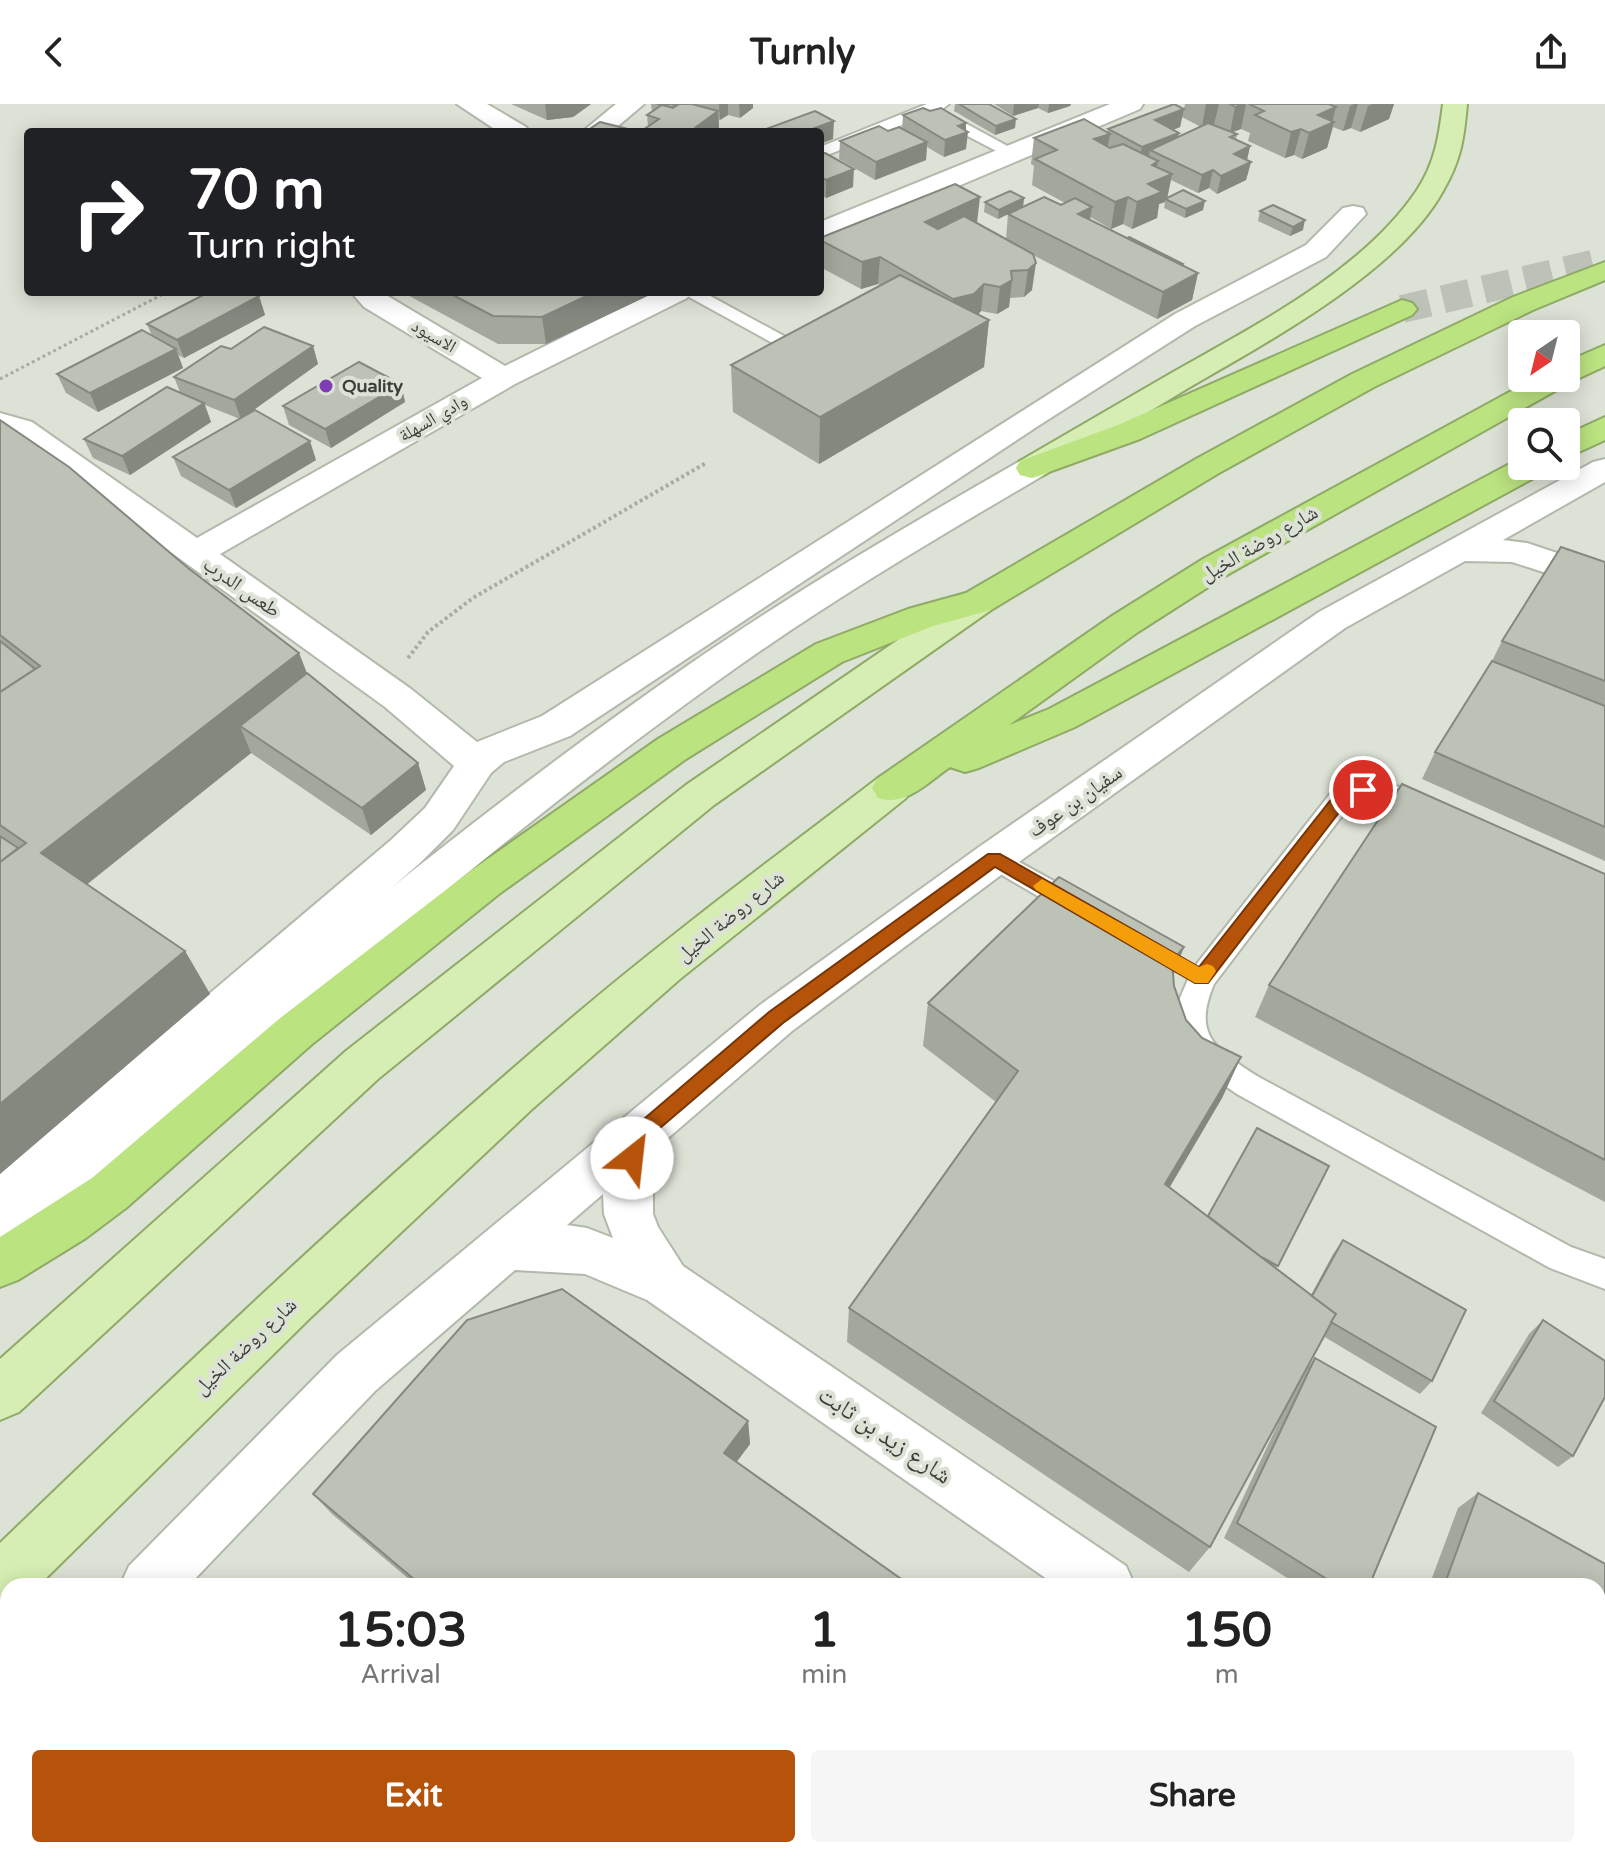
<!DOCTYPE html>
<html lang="en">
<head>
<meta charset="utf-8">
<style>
  body { margin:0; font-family:"Varela Round","Noto Naskh Arabic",sans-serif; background:#f6f6f6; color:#222; height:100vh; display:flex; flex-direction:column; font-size:30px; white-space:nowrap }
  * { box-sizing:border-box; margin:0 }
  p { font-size:26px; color:#767676 }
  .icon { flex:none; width:44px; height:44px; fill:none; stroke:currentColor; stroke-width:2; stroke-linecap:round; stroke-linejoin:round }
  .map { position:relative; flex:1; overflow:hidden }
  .details { position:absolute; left:0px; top:1474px; width:1606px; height:280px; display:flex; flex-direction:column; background:#fff; border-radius:24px 24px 0 0; box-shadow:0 4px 20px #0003 }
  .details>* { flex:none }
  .guide { position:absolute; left:24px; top:24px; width:800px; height:168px; border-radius:8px; box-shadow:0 4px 20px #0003; background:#202124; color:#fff; overflow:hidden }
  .needle { width:52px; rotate:215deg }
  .buttons { position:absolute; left:1508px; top:216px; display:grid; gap:16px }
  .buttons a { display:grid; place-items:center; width:72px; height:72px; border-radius:8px; background:#fff; box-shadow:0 4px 20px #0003; font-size:40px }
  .pin { position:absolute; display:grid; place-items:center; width:68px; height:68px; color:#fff; margin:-34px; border:4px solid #fff; border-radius:50%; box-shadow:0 2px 8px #0007 }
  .me { position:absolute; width:88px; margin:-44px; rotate:29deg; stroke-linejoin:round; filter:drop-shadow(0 0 6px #0008) }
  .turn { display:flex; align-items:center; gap:28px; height:168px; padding:0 32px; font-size:36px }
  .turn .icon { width:104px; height:104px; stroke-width:2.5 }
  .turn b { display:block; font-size:56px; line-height:68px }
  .eta { display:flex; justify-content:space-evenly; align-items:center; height:136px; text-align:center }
  .eta b { font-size:48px; font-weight:800; line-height:56px }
  .button { display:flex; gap:16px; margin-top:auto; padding:16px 32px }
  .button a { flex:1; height:92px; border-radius:8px; background:#b45309; color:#fff; font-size:32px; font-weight:800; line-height:92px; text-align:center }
  .button a+a { background:#f6f6f6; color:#222 }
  header { display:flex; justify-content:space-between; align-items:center; height:104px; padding:0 32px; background:#fff; font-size:36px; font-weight:800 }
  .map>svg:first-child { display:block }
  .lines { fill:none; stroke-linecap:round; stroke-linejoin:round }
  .highway-tunnel { stroke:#bdc1b7; stroke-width:28; stroke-dasharray:28 14; stroke-linecap:butt }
  .lane-casing { stroke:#b3b8ac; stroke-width:4 }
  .street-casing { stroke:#b3b8ac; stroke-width:4 }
  .secondary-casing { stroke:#b3b8ac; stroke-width:4 }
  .primary-casing { stroke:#8fa967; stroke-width:4 }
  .highway-casing { stroke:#8fa967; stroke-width:4 }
  .path-far1 { stroke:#a8aca2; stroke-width:3; stroke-dasharray:3 3; stroke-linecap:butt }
  .path { stroke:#a8aca2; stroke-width:4; stroke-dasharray:3 3; stroke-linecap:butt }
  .lane { fill:#fff; fill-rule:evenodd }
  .street { fill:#fff; fill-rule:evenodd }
  .secondary { fill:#fff; fill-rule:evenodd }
  .primary { fill:#d6eeb3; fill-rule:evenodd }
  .highway { fill:#bbe380; fill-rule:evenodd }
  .wall { fill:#a3a79d; fill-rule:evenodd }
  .shaded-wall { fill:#84887f }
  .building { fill:#bdc2b6; stroke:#84887f; stroke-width:2 }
  .route { fill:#b45309; stroke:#753606; stroke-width:2 }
  .slow { fill:#f59e0b }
  .poi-dot { fill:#7e3db2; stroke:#dde2d6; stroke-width:3 }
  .labels { text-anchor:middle; stroke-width:8; stroke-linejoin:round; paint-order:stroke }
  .far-street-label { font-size:18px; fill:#3c3e39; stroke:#dde2d6 }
  .far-poi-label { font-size:18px; font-weight:bold; fill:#3c3e39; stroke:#dde2d6; text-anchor:start }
  .street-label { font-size:20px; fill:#3c3e39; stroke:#dde2d6 }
  .near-street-label { font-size:24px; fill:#3c3e39; stroke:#dde2d6 }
</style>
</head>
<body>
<header><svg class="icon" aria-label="back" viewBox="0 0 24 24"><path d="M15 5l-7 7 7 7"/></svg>Turnly<svg class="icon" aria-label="share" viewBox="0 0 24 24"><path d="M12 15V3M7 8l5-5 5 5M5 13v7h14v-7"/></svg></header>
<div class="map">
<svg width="1605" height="1754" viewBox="0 0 1605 1754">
  <rect width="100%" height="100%" fill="#dde2d6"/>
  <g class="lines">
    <path class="highway-tunnel" d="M1402 205 1605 157"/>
    <g class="lane-casing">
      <g id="lane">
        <path d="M927 0H949L941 6 1022 50 1014 55 1008 53 927 11 820 54V43Z"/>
        <path d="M680 188H703L806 244 796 250 789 248Z"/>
        <path d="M1362 678C1382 677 1431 687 1442 706L1438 713C1407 722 1387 682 1348 704L1214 880C1192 932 1216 945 1257 972L1571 1143 1605 1155V1185L1550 1164 1237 990 1205 968 1185 946 1176 925 1180 894 1192 866 1330 690Z"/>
        <path d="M994 744 1090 797 1093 804 1090 811 1080 815 1070 811 985 761 981 754 985 747Z"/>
      </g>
    </g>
    <g class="street-casing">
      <g id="street">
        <path d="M457 0H487L526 23 530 28H499Z"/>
        <path d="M616 0H644L611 28H582Z"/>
        <path d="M1110 0H1143L1140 5 885 113 820 135V118Z"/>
        <path d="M1353 102 1363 104 1366 110 1326 153 1195 222 1038 322 570 632 504 658 491 669 453 726 421 758 17 1113 0 1119V1067L391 736 425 704 454 662 385 603 10 332 0 328V309L32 318 197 434 482 274 364 203 351 188H381L505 262 654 188H691L687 194 515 280 220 450 411 585 477 638 542 612 1175 210 1306 141 1343 104Z"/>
        <path d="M1605 355V378L1503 436 1527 439 1605 465V488L1512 458 1465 457 1345 524 1009 765 792 927 660 1041 653 1078V1110L658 1123 683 1162 1126 1462 1135 1482H1057L647 1196 585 1170 515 1166 375 1287 188 1482H120L129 1462 337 1251 760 901 979 743 1319 508 1593 358ZM603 1090 604 1110 613 1134 587 1124 567 1121Z"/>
        <path d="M8 1603V1669L0 1672V1606Z"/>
        <path d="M1458 1746H1529L1533 1754H1462Z"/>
      </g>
    </g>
    <g class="secondary-casing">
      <path id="secondary" d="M1032 354 1044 357 1048 364 1044 371C931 437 818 504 712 581 466 758 239 959 18 1166L0 1173V1118C220 921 445 730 687 562 795 487 907 422 1020 357Z"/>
    </g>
    <g class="primary-casing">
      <g id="primary">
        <path d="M1443 0H1467C1464 35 1461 56 1443 87 1398 169 1265 239 1185 286 1138 314 1091 343 1044 371L1032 374 1020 371 1016 364 1020 357C1070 328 1119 299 1168 271 1252 223 1362 168 1417 86 1435 59 1439 32 1443 0Z"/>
        <path d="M978 486 991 490 996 498 991 506 714 701 378 975 19 1308 0 1316V1255L346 947 686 681 965 490Z"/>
        <path d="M892 669 906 674 912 684 906 694 680 875 531 1006 309 1215 38 1482H8V1504L0 1508V1439C187 1259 376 1080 574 912 672 829 776 752 878 674Z"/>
      </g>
    </g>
    <g class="highway-casing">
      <g id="highway">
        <path d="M1605 158V176L1533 206 1374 283 1219 369 991 506 933 522 842 558 686 655 499 790 311 941 126 1104 86 1134 18 1176 0 1183V1133L92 1074 279 915 469 768 658 635 816 540 908 505 966 489 1196 355 1352 270 1513 193Z"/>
        <path d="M1402 196 1412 199 1417 205 1412 211 1140 335 1032 374 1020 371 1016 364 1020 357 1118 321Z"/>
        <path d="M1605 241V262L1571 278 1227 471 1138 528 1009 621 1049 605 1519 355 1522 354V362H1547L1543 369 1075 623 979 664 965 668 950 663C928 678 906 703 878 694L872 684 878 674 1112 512 1203 455 1535 274H1566V258Z"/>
        <path d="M1605 313V336L1566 354V331Z"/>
      </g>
    </g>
    <path class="path-far1" d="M0 275 167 188"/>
    <path class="path" d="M408 554 428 528 473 494 706 359"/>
    <use href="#lane" class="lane"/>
    <use href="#street" class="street"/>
    <use href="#secondary" class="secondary"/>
    <use href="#primary" class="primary"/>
    <use href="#highway" class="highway"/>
  </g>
  <g class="wall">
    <path d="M511 0H591L573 13 547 16Z"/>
    <path d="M651 0H753V4L740 14 728 11 719 16V25L640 28 648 22 647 11 652 7Z"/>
    <path d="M955 0H989L1015 24 995 31 954 7Z"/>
    <path d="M994 0H1071L1070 2 1048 9 1038 4 1013 12Z"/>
    <path d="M1185 0H1394L1389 15 1360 28 1351 24 1343 27 1333 23 1327 44 1302 55 1294 51 1285 54 1248 37 1250 29 1241 25 1232 28 1237 30 1236 36 1250 42 1247 56 1251 58 1246 76 1217 90 1209 84 1198 89 1171 76 1167 94 1203 106 1185 114 1164 104 1165 98 1159 100 1157 114 1132 125 1123 120 1111 125 1090 113V116L1198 169 1192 196 1157 215 1033 151 1032 186 1024 193 1010 194 1009 203 997 210 981 207 978 211 989 216 984 263 819 360 733 308 731 261 881 181 878 180 861 185 820 163V134L977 119 1006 135 1008 110 998 115 984 108 985 98 1024 94 1023 102 1061 101 1065 99 1032 81 1034 62 1031 60 1034 34 1107 29 1108 25 1184 5ZM1182 13 1201 23 1178 33 1173 26 1180 23Z"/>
    <path d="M903 11 966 26V45L944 53 927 43 926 56 875 76 839 55 840 37 902 25Z"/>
    <path d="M820 51 853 83 826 94 820 90Z"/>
    <path d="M1260 107 1303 126 1290 132 1258 117Z"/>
    <path d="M402 188H656L546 240H498Z"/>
    <path d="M259 192 265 211 184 254 178 251 183 264 98 308 66 289 57 270 152 232 147 220Z"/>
    <path d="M313 242 318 260 245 312 316 356 236 404 181 372 173 353 240 315 205 301 211 318 130 371 93 354 84 335 180 288 174 273 231 245Z"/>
    <path d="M401 280 405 298 331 344 289 321 283 302Z"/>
    <path d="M0 316 188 464 299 549 307 569 418 659 426 686 371 731 251 649 87 780 185 847 210 890 0 1070Z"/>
    <path d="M1605 458V757L1422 675 1435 648 1492 557 1502 537Z"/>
    <path d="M1605 770V1098L1255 913 1269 881Z"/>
    <path d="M1173 872 1174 882 1186 916 1202 934 1241 953 1222 994 1170 1083 1208 1112 1329 1062 1276 1164 1311 1191 1333 1150 1343 1136 1432 1277 1420 1290 1323 1232 1304 1268 1315 1254 1369 1482H1300L1224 1434 1292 1290 1210 1443 1189 1468 847 1238 849 1204 996 998 923 942 928 899Z"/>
    <path d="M1543 1216 1573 1352 1558 1363 1481 1309 1529 1230Z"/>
    <path d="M748 1317 750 1340 736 1358 911 1482H417L332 1410 313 1390Z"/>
    <path d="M1478 1389 1605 1460V1664L1598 1659V1482H1429L1458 1404Z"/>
    <path d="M1038 1746H1208L1204 1754H1033Z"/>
  </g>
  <g class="shaded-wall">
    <path d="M545 0H591L573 13 547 16Z"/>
    <path d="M719 0H728V11L720 16Z"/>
    <path d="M739 0H753V4L740 14Z"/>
    <path d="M1014 0H1039L1038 4 1013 12Z"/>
    <path d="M1049 0H1071L1070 2 1048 9Z"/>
    <path d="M1206 0H1219L1214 20 1202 23Z"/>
    <path d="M1244 0H1246L1241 25 1230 29 1235 3Z"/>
    <path d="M1319 0 1336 3 1332 19 1334 18 1327 44 1302 55 1309 29Z"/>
    <path d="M1354 0H1358L1351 24 1343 27 1350 2Z"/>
    <path d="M1372 0H1394L1389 15 1360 28 1368 2Z"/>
    <path d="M1184 5 1180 23 1151 34 1155 16Z"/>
    <path d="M718 7 719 25 715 28H697L696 23Z"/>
    <path d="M1016 15 1015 24 995 31 996 22Z"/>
    <path d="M834 17 833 35 820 40V28H804Z"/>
    <path d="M966 19V28H968L966 45 944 53 945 36 958 22Z"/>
    <path d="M1301 25 1294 51 1285 54 1291 28Z"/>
    <path d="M1179 29 1175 46H1150L1148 57 1139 61 1142 43Z"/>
    <path d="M1110 30 1105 56 1094 35Z"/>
    <path d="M927 38 926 56 875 76 876 58Z"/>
    <path d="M1250 42 1246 60 1251 58 1246 76 1217 90 1221 72 1234 50Z"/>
    <path d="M1158 57 1154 78 1172 70 1167 95H1165V98L1159 100 1157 114 1132 125 1137 98 1152 61Z"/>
    <path d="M854 65 853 83 826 94V76Z"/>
    <path d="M1213 66 1209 84 1198 89 1202 71Z"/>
    <path d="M980 93 977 119 923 144 925 118Z"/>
    <path d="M1128 93 1123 120 1111 125 1115 98Z"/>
    <path d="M1024 94 1023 103 998 115 999 106Z"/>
    <path d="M1205 97 1203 106 1185 114 1186 105Z"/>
    <path d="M1092 103 1088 129 1078 110Z"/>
    <path d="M1305 116 1303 126 1290 132 1293 123Z"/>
    <path d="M880 153 878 180 861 185 862 158Z"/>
    <path d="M1036 159 1032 186 1024 193 1028 166Z"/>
    <path d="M1198 169 1192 196 1157 215 1163 188Z"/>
    <path d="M1012 176 1009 203 997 210 1000 183Z"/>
    <path d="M984 180 981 207 971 218 950 223 953 195Z"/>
    <path d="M595 188H656L546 240 542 213Z"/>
    <path d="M259 192 265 211 184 254 177 236Z"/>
    <path d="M989 216 984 263 819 360 820 313Z"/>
    <path d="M313 242 318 260 241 315 234 296Z"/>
    <path d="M176 245 183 264 98 308 90 289Z"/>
    <path d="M401 280 405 298 331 344 325 325Z"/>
    <path d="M204 299 211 318 130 371 122 352Z"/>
    <path d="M310 337 316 356 236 404 229 386Z"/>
    <path d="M299 549 317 596 240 622 251 649 70 794 41 749Z"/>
    <path d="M418 659 426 686 371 731 362 704Z"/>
    <path d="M1184 843 1168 886 1172 857Z"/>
    <path d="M185 847 210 890 0 1070V1000Z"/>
    <path d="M1241 953 1222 994 1149 1118 1165 1080Z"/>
    <path d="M748 1317 750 1340 727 1371 724 1349Z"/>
  </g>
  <g class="building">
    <path d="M657 0H677L672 3Z"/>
    <path d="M679 0H692L718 7 696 23 706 26 702 28H640L659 15 647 11 662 1 673 4Z"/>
    <path d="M959 0H989L1016 15 996 22Z"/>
    <path d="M1174 0 1184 5 1155 16 1179 29 1142 43 1108 25Z"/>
    <path d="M1230 0H1244L1235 3Z"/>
    <path d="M1249 0H1329L1336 3 1318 11 1334 18 1309 29 1301 25 1291 28 1255 11 1264 7Z"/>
    <path d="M923 4 930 7 941 4 966 19 958 22 968 28 945 36 903 11Z"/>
    <path d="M815 7 834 17 804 28H758Z"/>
    <path d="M1084 15 1110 30 1094 35 1110 44 1123 40 1158 57 1152 61 1172 70 1148 80 1162 88 1137 98 1128 93 1115 98 1035 55 1057 46 1034 34Z"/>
    <path d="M600 18 640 28H585Z"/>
    <path d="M1208 19 1237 30 1230 33 1250 42 1234 50 1251 58 1221 72 1213 66 1202 71 1150 46Z"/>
    <path d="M879 22 888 27 899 23 927 38 876 58 840 37Z"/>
    <path d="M825 49 854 65 826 76 820 72V51Z"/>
    <path d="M955 80 980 93 925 118 938 125 964 112 1033 150 1036 159 1028 166 1011 167 1012 176 1000 183 984 180 974 190 953 195 880 153 862 158 820 136V134Z"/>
    <path d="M1183 86 1205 97 1186 105 1165 95Z"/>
    <path d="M1010 87 1024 94 999 106 985 98Z"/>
    <path d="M1044 93 1061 101 1075 94 1092 103 1078 110 1198 169 1163 188 1008 110Z"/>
    <path d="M1273 101 1305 116 1293 123 1260 107Z"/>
    <path d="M1129 133 1183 160 1182 161 1127 134Z"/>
    <path d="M900 171 989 216 820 313 731 261Z"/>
    <path d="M209 188H250L259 192 177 236 147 220Z"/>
    <path d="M447 188H595L542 213 493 212Z"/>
    <path d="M264 223 313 242 234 296 174 273 221 242 231 245Z"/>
    <path d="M142 226 176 245 90 289 57 270Z"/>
    <path d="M359 258 401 280 325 325 283 302Z"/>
    <path d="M167 283 204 299 122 352 84 335Z"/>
    <path d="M255 306 310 337 229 386 173 353Z"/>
    <path d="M0 316 69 363 188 464 299 549 41 749 185 847 0 1000V758L26 739 0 721V588L40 562 0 531Z"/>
    <path d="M1561 443 1605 458V577L1502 537Z"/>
    <path d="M0 537 35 565 0 588Z"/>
    <path d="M1492 557 1605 602V723L1435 648Z"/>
    <path d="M307 569 418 659 362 704 240 622Z"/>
    <path d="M1402 680 1605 770V1056L1269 881Z"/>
    <path d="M0 732 18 744 0 758Z"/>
    <path d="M1059 773 1184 843 1172 857 1174 882 1186 916 1202 934 1241 953 1165 1080 1336 1210 1210 1443 849 1204 1018 967 928 899Z"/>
    <path d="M1257 1024 1329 1062 1278 1162 1260 1152 1208 1112Z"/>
    <path d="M1343 1136 1466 1206 1432 1277 1331 1218 1336 1210 1312 1192Z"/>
    <path d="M562 1185 748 1317 724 1349 911 1482H422L313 1390 467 1216Z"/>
    <path d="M1543 1216 1605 1257V1293L1573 1352 1494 1297Z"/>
    <path d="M1315 1254 1436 1323 1369 1482H1338L1237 1419Z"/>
    <path d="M1478 1389 1605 1460V1639L1598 1634V1482H1444Z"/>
    <path d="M430 1746H1025L1021 1754H424Z"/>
    <path d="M1043 1746H1208L1204 1754H1038Z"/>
  </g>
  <path class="route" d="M1363 680 1369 682 1371 686 1369 690 1344 702 1208 879H1195L995 763 783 919 646 1036 639 1061 632 1063 625 1061 622 1054 631 1026 769 908 988 750H1000L1199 863 1333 693Z"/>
  <path class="slow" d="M1042 775 1199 863 1207 860 1213 862 1216 867 1208 879H1195L1036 786 1033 782Z"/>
  <circle class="poi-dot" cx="326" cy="282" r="8"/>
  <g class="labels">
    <g class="far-street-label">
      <text transform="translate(434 232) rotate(30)" y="6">الاسيود</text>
      <text transform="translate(433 314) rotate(-30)" y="6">وادي السهلة</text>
    </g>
    <g class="far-poi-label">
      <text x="342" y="288">Quality</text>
    </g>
    <g class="street-label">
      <text transform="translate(1259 439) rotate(-30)" y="7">شارع روضة الخيل</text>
      <text transform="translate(242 483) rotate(35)" y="7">طعس الدرب</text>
      <text transform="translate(1075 697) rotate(-35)" y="7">سفيان بن عوف</text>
      <text transform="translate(730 812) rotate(-39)" y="7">شارع روضة الخيل</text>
      <text transform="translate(245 1242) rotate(-43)" y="7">شارع روضة الخيل</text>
    </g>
    <g class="near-street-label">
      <text transform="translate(885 1331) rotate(34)" y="8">شارع زيد بن ثابت</text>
    </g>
  </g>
</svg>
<div class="buttons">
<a><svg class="needle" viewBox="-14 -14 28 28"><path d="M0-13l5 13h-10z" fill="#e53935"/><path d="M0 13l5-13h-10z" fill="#767676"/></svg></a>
<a><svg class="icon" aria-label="search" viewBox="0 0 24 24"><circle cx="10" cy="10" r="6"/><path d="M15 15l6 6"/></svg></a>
</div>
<div class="pin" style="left:1363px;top:686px;background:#d93025"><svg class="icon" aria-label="arrive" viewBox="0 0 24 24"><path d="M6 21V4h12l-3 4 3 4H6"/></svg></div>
<svg class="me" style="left:632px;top:1054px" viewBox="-20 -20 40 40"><circle r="19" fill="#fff"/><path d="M0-13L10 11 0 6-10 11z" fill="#b45309"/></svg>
<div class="guide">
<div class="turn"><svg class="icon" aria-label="right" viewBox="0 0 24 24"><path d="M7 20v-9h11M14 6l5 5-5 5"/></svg><div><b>70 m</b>Turn right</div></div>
</div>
<section class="details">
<div class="eta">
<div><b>15:03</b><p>Arrival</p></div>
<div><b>1</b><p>min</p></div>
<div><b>150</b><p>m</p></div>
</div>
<div class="button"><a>Exit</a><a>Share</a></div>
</section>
</div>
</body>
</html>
